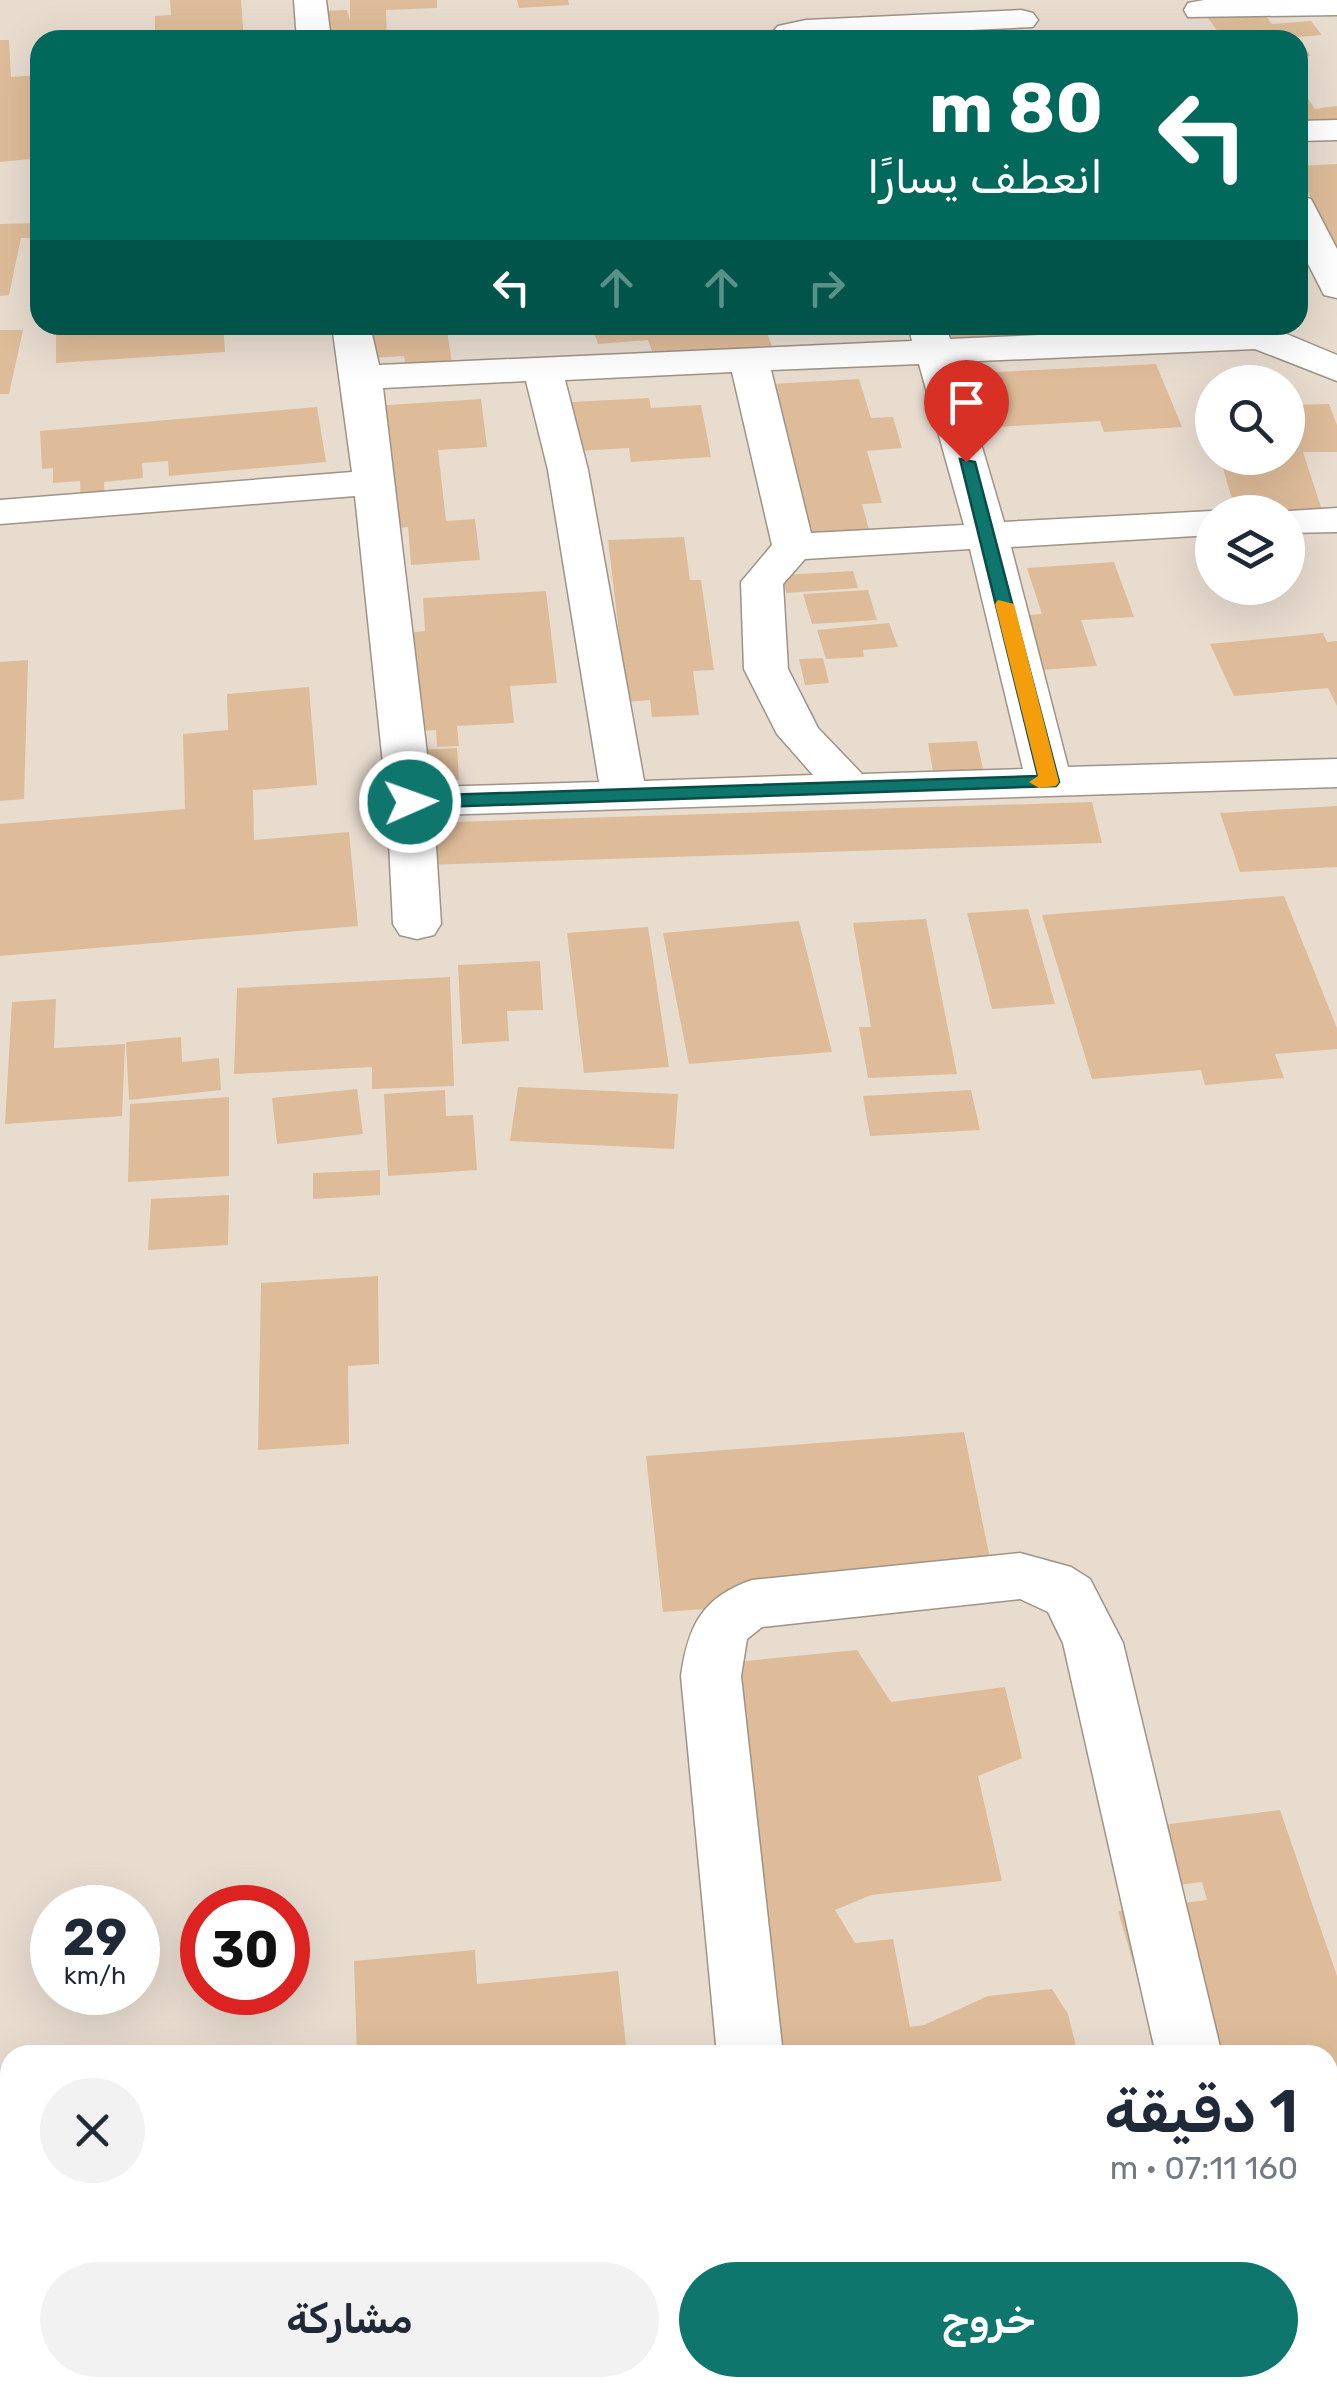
<!DOCTYPE html>
<html lang="ar">
<head>
<meta charset="utf-8">
<style>
  body { margin:0; font-family:Rubik,Vazirmatn,sans-serif; background:#f2f2f3; color:#1f2937; direction:rtl; height:100vh; display:flex; flex-direction:column; font-size:38px; white-space:nowrap }
  * { box-sizing:border-box; margin:0 }
  p { font-size:32px; color:#747a83 }
  .icon { flex:none; width:55px; height:55px; fill:none; stroke:currentColor; stroke-width:2; stroke-linecap:round; stroke-linejoin:round }
  .map { position:relative; flex:1; overflow:hidden; direction:ltr }
  .drawer { position:absolute; left:0px; top:2045px; width:1338px; height:352px; display:flex; flex-direction:column; background:#fff; border-radius:30px 30px 0 0; box-shadow:0 10px 40px #0002; direction:rtl }
  .drawer>* { flex:none }
  .hud { position:absolute; left:30px; top:30px; width:1278px; height:305px; border-radius:30px; box-shadow:0 10px 40px #0002; direction:rtl; background:#00695c; color:#fff; overflow:hidden }
  .tools { position:absolute; left:1195px; top:365px; display:grid; gap:20px }
  .tools a { display:grid; place-items:center; width:110px; height:110px; border-radius:50%; background:#fff; box-shadow:0 10px 40px #0002; font-size:50px }
  .speed { position:absolute; left:30px; top:1885px; display:flex; gap:20px; font-size:50px; font-weight:700; text-align:center }
  .speed>* { display:grid; place-content:center; width:130px; height:130px; border-radius:50%; background:#fff; box-shadow:0 10px 40px #0002; line-height:1 }
  .speed small { font-size:25px; font-weight:400 }
  .speed .limit { border:15px solid #d22; background:#fff; color:#111 }
  .pin { position:absolute; display:grid; place-items:center; width:85px; height:85px; color:#fff; margin:-102px -42px; border-radius:50% 50% 50% 0; rotate:-45deg; box-shadow:0 0 10px #0007 }
  .pin .icon { rotate:45deg }
  .me { position:absolute; width:110px; margin:-55px; rotate:88deg; stroke-linejoin:round; filter:drop-shadow(0 0 8px #0008) }
  .turn { display:flex; align-items:center; gap:35px; height:210px; padding:0 40px; font-size:45px }
  .turn .icon { width:130px; height:130px; stroke-width:2.5 }
  .turn b { display:block; font-size:70px; line-height:85px }
  .lanes { display:flex; align-items:center; height:95px; padding:0 40px; background:#0003; justify-content:center; gap:50px; direction:ltr }
  .lanes .off { opacity:.35 }
  .round { display:grid; place-items:center; flex:none; width:105px; height:105px; border-radius:52px; background:#f2f2f3 }
  .summary { display:flex; align-items:center; justify-content:space-between; height:170px; padding:0 40px }
  h1 { font-size:60px; font-weight:600; line-height:75px }
  .primary-button { display:flex; gap:20px; margin-top:auto; padding:20px 40px }
  .primary-button a { flex:1; height:115px; border-radius:60px; background:#0f766e; color:#fff; font-size:40px; font-weight:600; line-height:115px; text-align:center }
  .primary-button a+a { background:#f2f2f3; color:#1f2937 }
  .map>svg:first-child { display:block }
  .building { fill:#debc99 }
  .lines { fill:none; stroke-linecap:round; stroke-linejoin:round }
  .minor-casing { stroke:#9e9387; stroke-width:3 }
  .minor { fill:#fff; fill-rule:evenodd }
  .route { fill:#0f766e; stroke:#0a4d48; stroke-width:2.5 }
  .slow { fill:#f59e0b }
</style>
</head>
<body>
<div class="map">
<svg width="1337" height="2397" viewBox="0 0 1337 2397">
  <rect width="100%" height="100%" fill="#e8dccf"/>
  <g class="building">
    <path d="M170 0H241L244 40H155V16L171 15Z"/>
    <path d="M350 0H437V8L386 10 387 40H325L320 11 347 10 350 21Z"/>
    <path d="M517 0H568L569 5 519 8Z"/>
    <path d="M1195 0H1290L1259 7 1272 24 1311 21 1322 35 1297 37 1311 56 1298 57V40H1224Z"/>
    <path d="M1135 31 1139 40H1062L1060 35Z"/>
    <path d="M0 40H9L11 77 40 75V158L0 162Z"/>
    <path d="M1298 84 1315 109 1337 106V140L1298 135Z"/>
    <path d="M1337 164V253L1298 171V166Z"/>
    <path d="M40 223V238H21L9 295 0 296V224Z"/>
    <path d="M82 325H223L225 352 56 363V329Z"/>
    <path d="M368 325H446L452 363 406 366 404 356 372 358Z"/>
    <path d="M591 325H827V328L767 333 772 346 653 354 648 340 598 344Z"/>
    <path d="M944 325H997L1004 343 952 346Z"/>
    <path d="M1029 325H1122L1123 329 1031 333Z"/>
    <path d="M0 330H23L9 394H0Z"/>
    <path d="M1156 364 1182 427 1104 432 1100 421 996 427 978 373Z"/>
    <path d="M859 379 871 418 893 417 902 448 867 451 882 503 862 504 871 537 810 540 770 384Z"/>
    <path d="M649 398 651 408 701 405 711 457 631 462 629 448 560 452 553 403Z"/>
    <path d="M481 399 487 447 438 450 446 521 475 519 480 560 411 565 408 527 383 529 373 406Z"/>
    <path d="M1329 404 1337 425V452H1303L1323 513 1276 512 1274 505 1234 506 1220 458H1288V405Z"/>
    <path d="M317 407 326 462 169 476 168 461 142 463 143 478 104 482 105 504 81 507 80 481 53 483V468L42 469 40 431Z"/>
    <path d="M684 537 690 580H701L714 670 693 671 699 715 652 717 650 700 627 702 608 540Z"/>
    <path d="M1114 562 1134 617 1081 620 1097 666 1011 672 993 618 1042 614 1027 568Z"/>
    <path d="M853 571 858 588 786 593 782 575Z"/>
    <path d="M868 590 877 620 812 624 803 594Z"/>
    <path d="M546 591 557 683 510 686 514 723 457 726 459 746 437 747 436 730 408 732 401 633 425 631 423 598Z"/>
    <path d="M889 623 898 647 863 650 864 657 826 659 817 630Z"/>
    <path d="M1323 633 1327 642 1337 641V706L1328 688 1234 696 1210 644Z"/>
    <path d="M823 658 829 683 805 685 799 659Z"/>
    <path d="M28 660 24 799 0 801V662Z"/>
    <path d="M309 687 317 785 253 790 254 840 349 832 358 926 0 956V824L185 809 183 734 228 730 227 694Z"/>
    <path d="M977 741 983 769 933 771 928 743Z"/>
    <path d="M457 748 459 780 417 782 416 750Z"/>
    <path d="M1092 802 1102 843 423 865V823Z"/>
    <path d="M1337 806V867L1240 872 1220 813Z"/>
    <path d="M1284 896 1337 1028V1049L1275 1054 1284 1078 1205 1085 1201 1070 1092 1079 1042 915Z"/>
    <path d="M1028 909 1055 1004 992 1009 967 913Z"/>
    <path d="M926 919 957 1074 868 1078 859 1027H871L853 923Z"/>
    <path d="M799 921 832 1052 689 1064 663 933Z"/>
    <path d="M648 927 669 1067 584 1073 567 933Z"/>
    <path d="M540 961 543 1010 507 1011 509 1041 462 1044 458 965Z"/>
    <path d="M450 977 454 1086 372 1089V1067L234 1074 237 988Z"/>
    <path d="M56 999 54 1048 125 1044 122 1116 5 1124 12 1002Z"/>
    <path d="M181 1037 182 1062 219 1058 221 1090 129 1100 126 1042Z"/>
    <path d="M518 1087 678 1094 674 1149 510 1141Z"/>
    <path d="M357 1089 363 1134 277 1144 272 1098Z"/>
    <path d="M445 1090 446 1116 473 1115 477 1170 388 1176 384 1094Z"/>
    <path d="M971 1090 980 1130 870 1136 863 1096Z"/>
    <path d="M229 1097V1176L128 1182 130 1104Z"/>
    <path d="M380 1170V1195L313 1199V1173Z"/>
    <path d="M229 1195 228 1245 148 1250 151 1199Z"/>
    <path d="M378 1276 379 1364 348 1366 349 1444 258 1450 261 1283Z"/>
    <path d="M964 1432 996 1588 663 1612 646 1456Z"/>
    <path d="M857 1650 891 1702 1005 1687 1022 1758 978 1776 1002 1881 871 1895 835 1910 855 1943 893 1939 910 2027 924 2025 988 1996 1052 1989 1068 2014 1078 2055H753L715 1664Z"/>
    <path d="M1280 1810 1337 1976V2337L1328 2338V2055H1160L1118 1911 1207 1900 1202 1882 1133 1891 1115 1831Z"/>
    <path d="M475 1950 477 1984 618 1971 627 2055H357L354 1961Z"/>
    <path d="M370 2388H661L662 2397H370Z"/>
    <path d="M935 2388H1025L1005 2397H940Z"/>
  </g>
  <g class="lines">
    <g class="minor-casing">
      <g id="minor">
        <path d="M294 0H326L331 40H297Z"/>
        <path d="M1204 0H1337V15L1188 17 1184 10 1188 3Z"/>
        <path d="M1021 10 1033 13 1038 20 1033 27 765 40 778 26 806 20Z"/>
        <path d="M1337 120V140L1298 141V121Z"/>
        <path d="M1298 196 1311 199 1337 249V298L1324 295 1298 244Z"/>
        <path d="M332 325H370L379 365 912 341 908 325H946L950 339 1265 325 1337 355V381L1255 349 957 362 1004 522 1212 511 1220 512H1212V535L1011 547 1068 767 1337 759V787L434 815 441 924 434 935 417 939 400 935 393 924 387 802 355 496 0 524V500L352 472ZM919 364 964 525 811 533 771 370ZM732 372 772 545 741 582 744 669 777 734 813 775 644 781 588 470 565 380ZM526 381 548 470 599 782 431 787 383 388ZM970 549 1023 769 862 774 818 728 788 669 783 584 805 559Z"/>
        <path d="M1337 508V532L1288 533V512H1273Z"/>
        <path d="M1020 1553 1071 1567 1090 1579 1123 1643 1222 2055H1156L1063 1643 1048 1612 1020 1599 762 1627 747 1639 741 1676 783 2055H717L681 1676C688 1626 702 1597 752 1580Z"/>
        <path d="M1337 2359V2397H1233L1231 2388H1328V2360Z"/>
        <path d="M748 2388H820L821 2397H749Z"/>
      </g>
    </g>
    <use href="#minor" class="minor"/>
  </g>
  <path class="route" d="M960 459 975 462 1059 782 1056 786 410 808 400 802 410 796 1038 776Z"/>
  <path class="slow" d="M998 600 1014 604 1059 782 1056 786 1039 788 1029 782 1038 776 995 604Z"/>
</svg>
<div class="tools">
<a><svg class="icon" aria-label="search" viewBox="0 0 24 24"><circle cx="10" cy="10" r="6"/><path d="M15 15l6 6"/></svg></a>
<a><svg class="icon" aria-label="layers" viewBox="0 0 24 24"><path d="M12 4l9 5-9 5-9-5zM3 14l9 5 9-5"/></svg></a>
</div>
<div class="speed"><div>29<small>km/h</small></div><div class="limit">30</div></div>
<div class="pin" style="left:966px;top:462px;background:#d93025"><svg class="icon" aria-label="arrive" viewBox="0 0 24 24"><path d="M6 21V4h12l-3 4 3 4H6"/></svg></div>
<svg class="me" style="left:410px;top:802px" viewBox="-20 -20 40 40"><circle r="17" fill="#0f766e" stroke="#fff" stroke-width="3"/><path d="M0-11L8 9 0 5-8 9z" fill="#fff"/></svg>
<div class="hud">
<div class="turn"><svg class="icon" aria-label="left" viewBox="0 0 24 24"><path d="M17 20v-9H6M10 6l-5 5 5 5"/></svg><div><b>80 m</b>انعطف يسارًا</div></div>
<div class="lanes"><svg class="icon" aria-label="left" viewBox="0 0 24 24"><path d="M17 20v-9H6M10 6l-5 5 5 5"/></svg><svg class="icon off" aria-label="ahead" viewBox="0 0 24 24"><path d="M12 20V5M6 11l6-6 6 6"/></svg><svg class="icon off" aria-label="ahead" viewBox="0 0 24 24"><path d="M12 20V5M6 11l6-6 6 6"/></svg><svg class="icon off" aria-label="right" viewBox="0 0 24 24"><path d="M7 20v-9h11M14 6l5 5-5 5"/></svg></div>
</div>
<section class="drawer">
<div class="summary"><div><h1>1 دقيقة</h1><p>160 m · 07:11</p></div><a class="round"><svg class="icon" aria-label="close" viewBox="0 0 24 24"><path d="M6 6l12 12M18 6L6 18"/></svg></a></div>
<div class="primary-button"><a>خروج</a><a>مشاركة</a></div>
</section>
</div>
</body>
</html>
